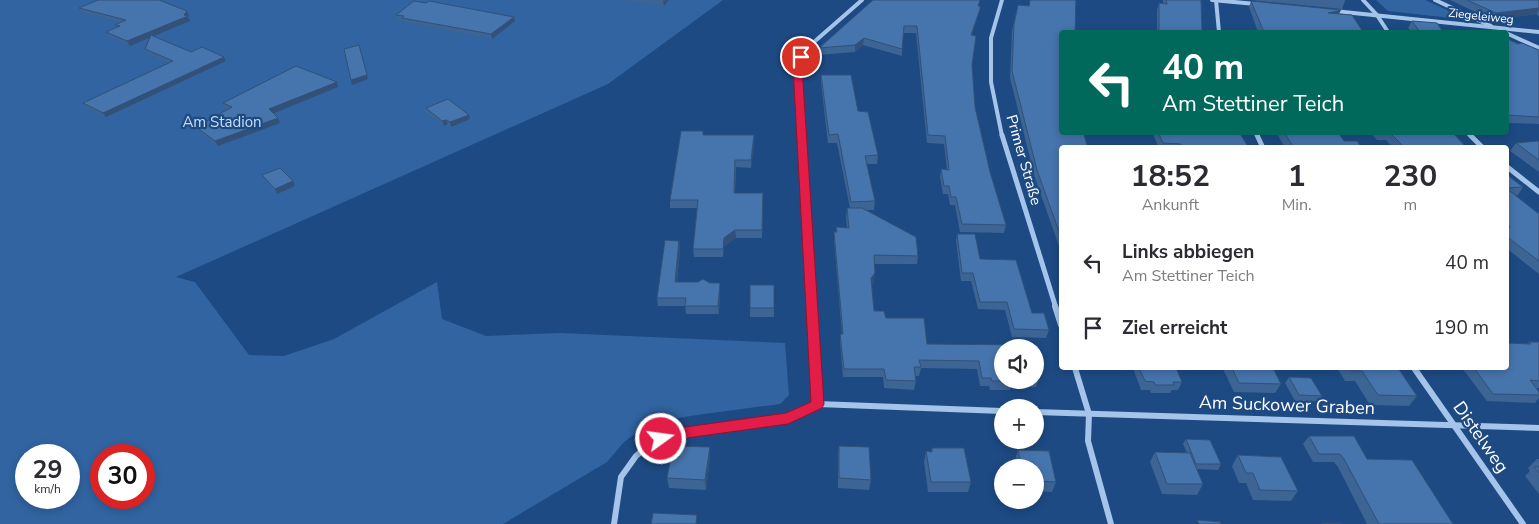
<!DOCTYPE html>
<html lang="de">
<head>
<meta charset="utf-8">
<style>
  body { margin:0; font-family:"Nunito Sans",sans-serif; background:#f2f2f3; color:#2b2b33; height:100vh; display:flex; flex-direction:column; font-size:19px; white-space:nowrap }
  * { box-sizing:border-box; margin:0 }
  p { font-size:16px; color:#7c7c81 }
  .icon { flex:none; width:28px; height:28px; fill:none; stroke:currentColor; stroke-width:2; stroke-linecap:round; stroke-linejoin:round }
  .map { position:relative; flex:1; overflow:hidden }
  .side { position:absolute; left:1059px; top:145px; width:450px; height:225px; display:flex; flex-direction:column; background:#fff; border-radius:5px; box-shadow:0 2px 8px #0003 }
  .side>* { flex:none }
  .guide { position:absolute; left:1059px; top:30px; width:450px; height:105px; border-radius:5px; box-shadow:0 2px 8px #0003; background:#00695c; color:#fff; overflow:hidden }
  .controls { position:absolute; left:994px; top:339px; display:grid; gap:10px }
  .controls a { display:grid; place-items:center; width:50px; height:50px; border-radius:50%; background:#fff; box-shadow:0 2px 8px #0003; font-size:25px }
  .speed { position:absolute; left:15px; top:444px; display:flex; gap:10px; font-size:25px; font-weight:700; text-align:center }
  .speed>* { display:grid; place-content:center; width:65px; height:65px; border-radius:50%; background:#fff; box-shadow:0 2px 8px #0003; line-height:1 }
  .speed small { font-size:12px; font-weight:400 }
  .speed .limit { border:8px solid #d22; background:#fff; color:#111 }
  .pin { position:absolute; display:grid; place-items:center; width:42px; height:42px; color:#fff; margin:-21px; border:2px solid #fff; border-radius:50%; box-shadow:0 1px 5px #0007 }
  .me { position:absolute; width:55px; margin:-28px; rotate:76deg; stroke-linejoin:round; filter:drop-shadow(0 0 4px #0008) }
  .turn { display:flex; align-items:center; gap:18px; height:105px; padding:0 20px; font-size:22px }
  .turn .icon { width:65px; height:65px; stroke-width:2.5 }
  .turn b { display:block; font-size:35px; line-height:42px }
  .eta { display:flex; justify-content:space-evenly; align-items:center; height:85px; text-align:center }
  .eta b { font-size:30px; font-weight:700; line-height:35px }
  ul { padding:0; list-style:none }
  li { display:flex; align-items:center; gap:15px; height:65px; padding:0 20px }
  li div { flex:1 }
  li b { display:block; font-size:19px }
  li em { font-style:normal }
  .map>svg:first-child { display:block }
  .green { fill:#3164a1; fill-rule:evenodd }
  .lines { fill:none; stroke-linecap:round; stroke-linejoin:round }
  .minor-far2 { stroke:#a4c4ea; stroke-width:4 }
  .minor-far1 { stroke:#a4c4ea; stroke-width:5 }
  .minor { stroke:#a4c4ea; stroke-width:6 }
  .wall { fill:#3c6494 }
  .shaded-wall { fill:#315178 }
  .building { fill:#4674ac; stroke:#315178 }
  .route { fill:#e11d48; stroke:#92132f }
  .labels { text-anchor:middle; stroke-width:4.5; stroke-linejoin:round; paint-order:stroke }
  .far-street-label { font-size:12px; fill:#fff; stroke:#1d4a83 }
  .park-label { font-size:15px; fill:#c8def7; stroke:#1d4a83 }
  .street-label { font-size:15px; fill:#fff; stroke:#1d4a83 }
  .near-street-label { font-size:18px; fill:#fff; stroke:#1d4a83 }
</style>
</head>
<body>
<div class="map">
<svg width="1539" height="524" viewBox="0 0 1539 524">
  <rect width="100%" height="100%" fill="#1d4a83"/>
  <g class="green">
    <path d="M0 0H723L608 84 176 277 195 282 249 355 284 356 334 339 437 282 442 319 486 336 560 333 785 343 789 395 780 404 697 415 661 421 644 427 624 442 607 462 503 524H0ZM26 455H69V498H26ZM101 455H144V498H101Z"/>
    <path d="M1376 0H1425L1469 20 1388 11Z"/>
  </g>
  <g class="lines">
    <g class="minor-far2">
      <path d="M1002 0 991 38V82L1002 136"/>
      <path d="M1212 0 1256 4"/>
      <path d="M1216 0 1219 32"/>
      <path d="M1363 0 1377 15 1388 32"/>
      <path d="M1435 0 1491 26"/>
      <path d="M1334 11 1539 32"/>
      <path d="M1506 33 1539 48"/>
      <path d="M1256 132 1258 136"/>
      <path d="M1467 132 1471 136"/>
      <path d="M801 136 797 66 806 49 862 0"/>
    </g>
    <g class="minor-far1">
      <path d="M801 135 812 308"/>
      <path d="M1002 135 1056 308"/>
      <path d="M1257 135 1263 148"/>
      <path d="M1470 135 1483 148"/>
      <path d="M1506 166 1539 192"/>
    </g>
    <g class="minor">
      <path d="M812 306 818 404"/>
      <path d="M1055 306 1061 325"/>
      <path d="M1075 368 1089 414 1088 441 1111 524"/>
      <path d="M1414 368 1523 524"/>
      <path d="M1035 412 1539 428"/>
      <path d="M614 524 621 477 636 456 651 443 671 435 788 418 818 404 1002 411"/>
    </g>
  </g>
  <g class="wall">
    <path d="M621 0H669L664 6Z"/>
    <path d="M1163 0H1201L1202 32H1157V10L1159 3 1163 4Z"/>
    <path d="M1250 0H1345V1L1342 9Z"/>
    <path d="M1450 0H1539V16L1536 14 1492 20Z"/>
    <path d="M1251 1 1339 14 1363 32H1258L1249 7Z"/>
    <path d="M1018 5 1029 6 1061 32V252L1035 178 1010 78 1012 31Z"/>
    <path d="M979 6H980L978 16 972 35V65L975 107 990 172 1006 225 1004 233 960 232 955 205H950L948 194H943L940 177 941 169 947 170 944 144 927 143 916 33H903L902 56 863 45 855 52 819 55V48Z"/>
    <path d="M79 8 189 16 188 17 190 21 153 36 191 52 224 57 226 61 106 117 86 108 83 103 169 63 147 53 145 49 150 38 130 46 108 36 106 32 116 28 115 25 120 22 82 13Z"/>
    <path d="M396 15 514 17 515 21 492 39 403 22 402 20 397 19Z"/>
    <path d="M1412 21 1443 32H1412L1408 28Z"/>
    <path d="M1506 38 1518 44 1539 50V124L1506 123Z"/>
    <path d="M821 75 858 111 878 155 877 164H866L875 201 874 210H865L918 256 917 264H874V281L872 285 874 311 927 344 1030 345 1002 380H1035V363L1039 379 1036 387H1011L1010 390H990L989 386H980L977 369 921 368 919 376H915L916 381 914 390 884 388 883 377H843L840 342V334H842L834 240V232H836V227L847 228 846 217 847 208H850L837 143H828L821 83Z"/>
    <path d="M338 87 273 114 278 118 280 123 218 146 199 132 196 127 228 109 225 108 223 103Z"/>
    <path d="M426 108 470 119 451 127 448 124 444 126 427 113Z"/>
    <path d="M1152 132H1239L1249 148H1159Z"/>
    <path d="M1276 132H1338L1344 141 1362 148H1285Z"/>
    <path d="M1370 132H1451L1467 148H1393L1386 140H1377Z"/>
    <path d="M703 135H754V143L751 168 736 167 735 193H763L762 238H736L724 246 723 257H694L693 249 697 208H670V200Z"/>
    <path d="M1539 141V172L1510 151 1516 143Z"/>
    <path d="M1506 174 1523 187 1518 195H1515L1539 214V274L1506 248Z"/>
    <path d="M262 175 295 186 277 194 265 180Z"/>
    <path d="M957 234 980 259 1032 313 1049 330 1046 338 1012 337 1005 310 978 309 971 281H961L956 241Z"/>
    <path d="M679 241 680 249 677 282 720 283V291L719 314H686L685 306H658L657 298Z"/>
    <path d="M774 285V317H750V308Z"/>
    <path d="M1529 342H1539V388H1536L1539 392V398L1535 403 1487 401 1462 368H1506Z"/>
    <path d="M1133 368H1176L1182 382 1178 390H1172L1170 393H1151L1150 390H1141Z"/>
    <path d="M1224 368H1273L1281 384 1275 393 1234 392 1223 369Z"/>
    <path d="M1337 368H1398L1417 396 1409 406 1370 405 1355 381H1345Z"/>
    <path d="M1289 377 1322 396 1318 401H1295L1285 383Z"/>
    <path d="M1309 436 1367 459 1453 524H1367L1338 467 1334 462H1313L1303 444Z"/>
    <path d="M1186 439 1221 464 1218 470 1197 469 1203 484 1197 495 1162 494 1150 462 1155 452 1187 453 1183 444Z"/>
    <path d="M839 446 871 480 869 490 838 488V456Z"/>
    <path d="M932 448 971 482 968 492H928L924 462 926 451 931 452Z"/>
    <path d="M1018 450 1056 482 1052 492 1035 491V468H1017L1015 460Z"/>
    <path d="M1238 455 1298 491 1291 501 1253 500 1246 483H1239L1232 466Z"/>
    <path d="M710 457 706 490 669 488 667 478Z"/>
    <path d="M1537 459H1539V494L1525 476 1530 471 1528 468Z"/>
  </g>
  <g class="shaded-wall">
    <path d="M665 0H669L664 6 663 1Z"/>
    <path d="M1539 8V10L1536 14 1492 20 1496 13Z"/>
    <path d="M980 9 978 16 970 42 971 35Z"/>
    <path d="M1341 10 1338 16 1328 13Z"/>
    <path d="M187 11 189 16 188 17 190 21 130 46 127 41Z"/>
    <path d="M514 17 515 21 492 39 491 34Z"/>
    <path d="M864 38 863 45 855 52V45Z"/>
    <path d="M359 45 368 79 352 85 351 80Z"/>
    <path d="M224 57 226 61 106 117 103 113Z"/>
    <path d="M337 82 338 87 272 114 269 109Z"/>
    <path d="M469 115 470 119 451 127 450 122Z"/>
    <path d="M278 118 280 123 218 146 215 141Z"/>
    <path d="M446 120 448 124 444 126 442 121Z"/>
    <path d="M754 135V143L751 168V160Z"/>
    <path d="M293 181 295 186 277 194 275 189Z"/>
    <path d="M735 230 736 238 724 246 723 257 724 238Z"/>
    <path d="M679 241 680 249 676 290 675 282Z"/>
    <path d="M875 273 874 281 870 287 871 278Z"/>
    <path d="M720 283V291L719 314 718 306Z"/>
    <path d="M710 447V457L706 490 705 480Z"/>
  </g>
  <g class="building">
    <path d="M98 0H159L187 11 184 15 188 16 127 41 106 32 120 26 115 25 126 20 79 8Z"/>
    <path d="M873 0H980L978 6H980V9L971 35 976 36 972 65 975 107 990 172 1006 225 962 224 956 197H951L949 186H944L941 169 949 170 945 136 928 135 917 26H904L902 49 864 38 855 45 819 48Z"/>
    <path d="M1030 0H1076L1075 32H1061V132H1083L1088 148H1061V237L1037 170 1012 71 1014 24 1018 5 1029 6Z"/>
    <path d="M1166 0H1201L1202 32H1159V3L1167 4Z"/>
    <path d="M1467 0H1539V8L1496 13Z"/>
    <path d="M414 1 426 3 429 1 514 17 491 34 402 18 404 16 396 15Z"/>
    <path d="M1251 1 1341 10 1328 13 1352 15 1363 32H1264Z"/>
    <path d="M1412 21 1437 23 1443 32H1420Z"/>
    <path d="M151 35 191 52 202 47 224 57 103 113 83 103 173 61 145 49Z"/>
    <path d="M1506 38 1518 44 1522 43 1539 50V117L1506 115Z"/>
    <path d="M359 45 367 75 351 80 344 49Z"/>
    <path d="M296 66 337 82 269 109 278 118 215 141 196 127 232 107 223 103Z"/>
    <path d="M821 75H851L858 111 868 112 878 155 865 156 875 201 851 202 838 134 829 135Z"/>
    <path d="M448 99 469 115 450 122 446 120 442 121 426 108Z"/>
    <path d="M681 131H703V135H754L751 160H735L734 193H763L762 230H735L724 238 723 249H693L698 200H670Z"/>
    <path d="M1158 132H1239L1249 148H1183L1181 144 1163 143Z"/>
    <path d="M1284 132H1338L1344 141H1357L1362 148H1294Z"/>
    <path d="M1381 132H1452L1467 148H1424L1422 146 1404 147 1390 133Z"/>
    <path d="M1539 141V160L1516 143Z"/>
    <path d="M280 168 293 181 275 189 262 175Z"/>
    <path d="M1506 174 1523 187 1506 188 1539 214V261L1506 236V227H1510L1506 223Z"/>
    <path d="M847 208H862L916 237 918 256 874 255 875 273 871 278 874 311H884L886 318H924L927 344 1030 345 1031 348H1002V380H1012V381H992L991 378H982L979 361 919 360 921 367H914L916 381 886 380 884 369H844L840 334H843L834 232H837L836 227 849 228Z"/>
    <path d="M957 234H975L980 259 1016 260 1032 313H1044L1049 330 1014 329 1007 302H980L973 273H962Z"/>
    <path d="M665 240 679 241 675 282H698L703 279 710 283H720L718 306H685L686 298H657Z"/>
    <rect x="750" y="285" width="24" height="23"/>
    <path d="M1529 342H1539V381L1530 380 1539 392V395L1493 394 1474 368H1506V343L1531 344Z"/>
    <path d="M1035 363 1039 379H1035Z"/>
    <path d="M1139 368H1176L1182 382H1173L1174 385H1155L1154 382 1145 381Z"/>
    <path d="M1232 368H1273L1281 384 1239 383Z"/>
    <path d="M1350 368H1398L1417 396 1378 395 1362 371H1352Z"/>
    <path d="M1289 377 1311 378 1322 396 1299 395Z"/>
    <path d="M1309 436H1354L1367 459 1412 460 1453 524H1379L1344 459 1340 454H1319Z"/>
    <path d="M1186 439 1210 440 1221 464H1196Z"/>
    <path d="M673 446 710 447 705 480 667 478Z"/>
    <path d="M839 446 869 447 871 480 839 478Z"/>
    <path d="M932 448H964L971 482H931L926 451 932 452Z"/>
    <path d="M1018 450 1049 451 1056 482 1035 481V468H1022Z"/>
    <path d="M1155 452 1190 453 1203 484H1167Z"/>
    <path d="M1238 455 1281 457 1298 491 1260 490 1253 473H1246Z"/>
    <path d="M1534 467H1539V473Z"/>
    <path d="M653 513 697 515 696 524H651Z"/>
    <path d="M1197 520 1220 522 1221 524H1199Z"/>
    <rect x="1322" y="523" width="19" height="1"/>
  </g>
  <path class="route" d="M798 55 805 57 802 66 824 404 822 408 788 424 672 440 661 445 656 443 654 439 656 435 671 429 786 413 811 402 793 66Z"/>
  <g class="labels">
    <g class="far-street-label">
      <text transform="translate(1481 16) rotate(6)" y="4">Ziegeleiweg</text>
    </g>
    <g class="park-label">
      <text x="222" y="127">Am Stadion</text>
    </g>
    <g class="street-label">
      <text transform="translate(1024 160) rotate(74)" y="5">Primer Straße</text>
    </g>
    <g class="near-street-label">
      <text transform="translate(1287 405) rotate(2)" y="6">Am Suckower Graben</text>
      <text transform="translate(1481 437) rotate(55)" y="6">Distelweg</text>
    </g>
  </g>
</svg>
<div class="controls">
<a><svg class="icon" aria-label="sound" viewBox="0 0 24 24"><path d="M4 9h4l5-4v14l-5-4H4zM17 9q2 3 0 6"/></svg></a>
<a>+</a>
<a>−</a>
</div>
<div class="speed"><div>29<small>km/h</small></div><div class="limit">30</div></div>
<div class="pin" style="left:801px;top:57px;background:#d93025"><svg class="icon" aria-label="arrive" viewBox="0 0 24 24"><path d="M6 21V4h12l-3 4 3 4H6"/></svg></div>
<svg class="me" style="left:661px;top:439px" viewBox="-20 -20 40 40"><circle r="17" fill="#e11d48" stroke="#fff" stroke-width="3"/><path d="M0-11L8 9 0 5-8 9z" fill="#fff"/></svg>
<div class="guide">
<div class="turn"><svg class="icon" aria-label="left" viewBox="0 0 24 24"><path d="M17 20v-9H6M10 6l-5 5 5 5"/></svg><div><b>40 m</b>Am Stettiner Teich</div></div>
</div>
<section class="side">
<div class="eta">
<div><b>18:52</b><p>Ankunft</p></div>
<div><b>1</b><p>Min.</p></div>
<div><b>230</b><p>m</p></div>
</div>
<ul>
<li><svg class="icon" aria-label="left" viewBox="0 0 24 24"><path d="M17 20v-9H6M10 6l-5 5 5 5"/></svg><div><b>Links abbiegen</b><p>Am Stettiner Teich</p></div><em>40 m</em></li>
<li><svg class="icon" aria-label="arrive" viewBox="0 0 24 24"><path d="M6 21V4h12l-3 4 3 4H6"/></svg><div><b>Ziel erreicht</b></div><em>190 m</em></li>
</ul>
</section>
</div>
</body>
</html>
